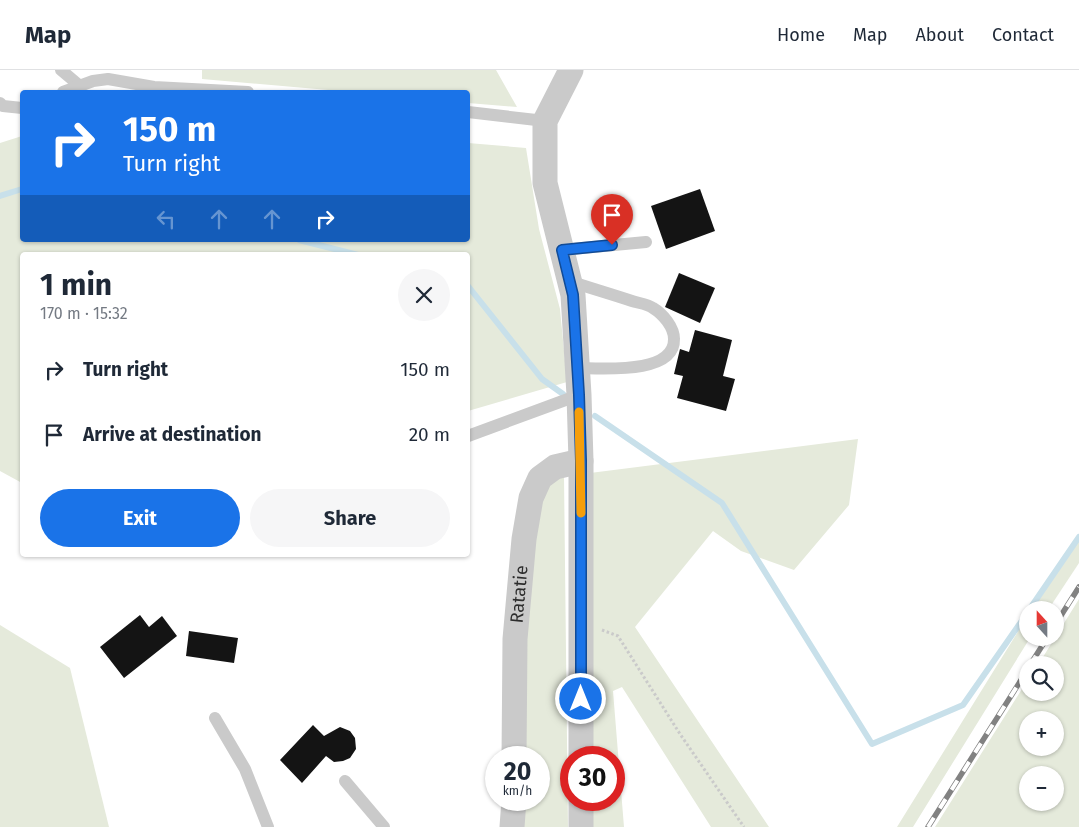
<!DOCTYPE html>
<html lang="en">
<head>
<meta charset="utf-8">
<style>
  body { margin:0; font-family:"Fira Sans",sans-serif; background:#f6f6f7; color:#1f2937; height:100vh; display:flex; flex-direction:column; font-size:19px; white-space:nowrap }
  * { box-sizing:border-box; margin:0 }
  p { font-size:16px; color:#747a83 }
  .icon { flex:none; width:28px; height:28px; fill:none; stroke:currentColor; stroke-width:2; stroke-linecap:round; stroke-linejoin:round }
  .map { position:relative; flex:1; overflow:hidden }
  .details { position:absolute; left:20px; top:182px; width:450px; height:305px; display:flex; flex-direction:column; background:#fff; border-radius:5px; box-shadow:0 1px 4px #0004 }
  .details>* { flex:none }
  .guide { position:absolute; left:20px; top:20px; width:450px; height:152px; border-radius:5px; box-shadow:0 1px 4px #0004; background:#1a73e8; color:#fff; overflow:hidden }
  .needle { width:32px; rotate:339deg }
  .controls { position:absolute; left:1019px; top:531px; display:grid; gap:10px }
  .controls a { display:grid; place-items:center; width:45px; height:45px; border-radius:50%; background:#fff; box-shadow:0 1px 4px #0004; font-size:25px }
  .speed { position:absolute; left:485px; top:676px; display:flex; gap:10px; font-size:25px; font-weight:700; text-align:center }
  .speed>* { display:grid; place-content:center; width:65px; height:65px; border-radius:50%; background:#fff; box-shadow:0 1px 4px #0004; line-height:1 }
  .speed small { font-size:12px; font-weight:400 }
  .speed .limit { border:8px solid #d22; background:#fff; color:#111 }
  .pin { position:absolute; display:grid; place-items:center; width:42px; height:42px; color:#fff; margin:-51px -21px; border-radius:50% 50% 50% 0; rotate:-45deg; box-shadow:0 0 5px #0007 }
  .pin .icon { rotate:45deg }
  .me { position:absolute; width:55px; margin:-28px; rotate:0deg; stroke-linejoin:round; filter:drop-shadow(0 0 4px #0008) }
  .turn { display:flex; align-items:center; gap:18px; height:105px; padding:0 20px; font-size:22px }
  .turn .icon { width:65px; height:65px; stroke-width:2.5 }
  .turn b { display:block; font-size:35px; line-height:42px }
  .lanes { display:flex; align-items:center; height:48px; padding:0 20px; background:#0003; justify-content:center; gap:25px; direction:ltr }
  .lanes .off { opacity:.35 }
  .round { display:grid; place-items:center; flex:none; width:52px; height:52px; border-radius:26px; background:#f6f6f7 }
  .headline { display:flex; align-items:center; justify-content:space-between; height:85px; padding:0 20px }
  h1 { font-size:30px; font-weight:700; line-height:38px }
  .primary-button { display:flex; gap:10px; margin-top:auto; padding:10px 20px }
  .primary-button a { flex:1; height:58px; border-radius:30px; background:#1a73e8; color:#fff; font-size:20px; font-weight:700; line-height:58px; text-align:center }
  .primary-button a+a { background:#f6f6f7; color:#1f2937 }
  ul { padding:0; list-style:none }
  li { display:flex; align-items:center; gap:15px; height:65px; padding:0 20px }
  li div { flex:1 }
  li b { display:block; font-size:19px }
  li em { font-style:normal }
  header { display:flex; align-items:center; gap:30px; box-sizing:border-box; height:70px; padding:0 25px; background:#fff; border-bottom:1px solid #e0e1e3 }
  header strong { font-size:24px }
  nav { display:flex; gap:28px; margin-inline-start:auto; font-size:18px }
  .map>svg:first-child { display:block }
  .green { fill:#e5eadb; fill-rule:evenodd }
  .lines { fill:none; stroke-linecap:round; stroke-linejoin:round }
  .stream { stroke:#c8e0ea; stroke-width:6 }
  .building { fill:#141414 }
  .path { stroke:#cacaca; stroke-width:3; stroke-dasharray:2.5 2.5; stroke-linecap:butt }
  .lane { stroke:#cacaca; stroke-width:12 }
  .street { stroke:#cacaca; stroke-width:25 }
  .rail-casing { stroke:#828282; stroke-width:5.5 }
  .rail { stroke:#fff; stroke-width:4; stroke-dasharray:11; stroke-linecap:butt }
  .route-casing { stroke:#114b97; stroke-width:12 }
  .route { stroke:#1a73e8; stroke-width:9 }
  .slow { stroke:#f59e0b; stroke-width:9 }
  .labels { text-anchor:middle; stroke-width:5; stroke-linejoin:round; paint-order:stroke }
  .street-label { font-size:18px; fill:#2d2d2d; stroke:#fff }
</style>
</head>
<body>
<header>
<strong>Map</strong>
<nav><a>Home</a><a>Map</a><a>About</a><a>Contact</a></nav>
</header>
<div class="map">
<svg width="1079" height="757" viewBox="0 0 1079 757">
  <rect width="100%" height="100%" fill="#fff"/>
  <g class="green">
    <path d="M202 0H496L517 37 468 33V22H351L202 9Z"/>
    <path d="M22 66V170H468V73L526 78 539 159 560 239 567 312 468 341V185H22V413L0 401V73Z"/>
    <path d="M858 369 849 435 794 500 741 481 713 461 635 557 769 757H711L622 617 613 621 624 757H592V730H614V688L591 687 590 403Z"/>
    <path d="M564 406 568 757H522L525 730H539V688L525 687 523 570 533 449 550 408Z"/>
    <path d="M1079 465V493L1048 540H1032Z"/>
    <path d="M1079 529V757H935L1027 611 1028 622H1055V595H1038ZM1028 650H1055V678H1028ZM1028 705H1055V732H1028Z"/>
    <path d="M1027 547 1028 568H1030L913 757H897Z"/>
    <path d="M0 555 70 598 109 757H0Z"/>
  </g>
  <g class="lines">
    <g class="stream">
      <path d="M0 126 22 119"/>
      <path d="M299 170 358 185"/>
      <path d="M468 216 542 309 563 324"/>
      <path d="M595 346 722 433 872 674 963 635 1028 542"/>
      <path d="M1029 540 1079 467"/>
    </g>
  </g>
  <g class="building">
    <path d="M700 119 715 161 666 179 651 136Z"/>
    <path d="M679 203 715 218 700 253 665 237Z"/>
    <path d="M695 260 732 270 723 306 735 309 726 341 677 328 683 306 674 304 680 279 689 282Z"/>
    <path d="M140 545 149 557 162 546 177 566 124 608 100 577Z"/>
    <path d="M189 561 238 568 234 593 186 586Z"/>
    <path d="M313 655 324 666 340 657 350 661 355 668 356 679 350 688 343 691 334 692 326 686 302 713 280 690Z"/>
  </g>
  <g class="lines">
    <path class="path" d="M602 560 618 566 680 664 744 757"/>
    <g class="lane">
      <path d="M61 0 80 16"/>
      <path d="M63 22 93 11 108 9 154 17 248 22"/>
      <path d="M0 33 3 36 22 38"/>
      <path d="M468 42 545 51"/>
      <path d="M561 180 646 172"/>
      <path d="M569 211C590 218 611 224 632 231 638 233 648 234 653 238 663 244 674 257 674 269 675 305 601 298 577 298"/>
      <path d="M468 366 579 325"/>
      <path d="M215 648 245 699 268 757"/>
      <path d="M345 711 384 757"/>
    </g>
    <g class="street">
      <path d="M571 0 545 51V113L573 225 579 325 581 391V688"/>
      <path id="s1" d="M514 688 515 569 524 469 531 428 540 408 555 397 581 391"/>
      <path d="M581 730V757"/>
      <path d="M512 757 514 730"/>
    </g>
    <g class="rail-casing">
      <g id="rail">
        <path d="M1055 555 1079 517"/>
        <path d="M1030 595 1047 568"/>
        <path d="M928 757 1028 599"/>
      </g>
    </g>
    <use href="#rail" class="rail"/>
  </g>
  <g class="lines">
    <g class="route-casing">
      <path id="route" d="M581 629V391L579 325 573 225 562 180 612 175"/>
    </g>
    <use href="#route" class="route"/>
    <path class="slow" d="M579 342 581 443"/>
  </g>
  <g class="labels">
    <g class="street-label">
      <text dy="6" stroke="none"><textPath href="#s1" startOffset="164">Ratatie</textPath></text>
    </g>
  </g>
</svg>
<div class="controls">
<a><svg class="needle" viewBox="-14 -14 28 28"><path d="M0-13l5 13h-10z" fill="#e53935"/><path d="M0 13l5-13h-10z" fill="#747a83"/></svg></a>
<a><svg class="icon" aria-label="search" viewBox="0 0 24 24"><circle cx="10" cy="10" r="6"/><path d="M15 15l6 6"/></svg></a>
<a>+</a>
<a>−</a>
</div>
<div class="speed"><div>20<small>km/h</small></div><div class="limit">30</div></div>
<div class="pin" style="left:612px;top:175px;background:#d93025"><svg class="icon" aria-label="arrive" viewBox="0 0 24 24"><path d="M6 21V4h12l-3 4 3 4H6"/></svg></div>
<svg class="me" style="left:581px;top:629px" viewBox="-20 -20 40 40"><circle r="17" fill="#1a73e8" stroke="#fff" stroke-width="3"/><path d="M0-11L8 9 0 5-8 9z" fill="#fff"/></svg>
<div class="guide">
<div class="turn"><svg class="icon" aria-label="right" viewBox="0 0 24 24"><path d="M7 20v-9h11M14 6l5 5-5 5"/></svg><div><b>150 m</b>Turn right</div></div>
<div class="lanes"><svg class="icon off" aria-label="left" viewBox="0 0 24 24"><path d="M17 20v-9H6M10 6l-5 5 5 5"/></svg><svg class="icon off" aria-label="ahead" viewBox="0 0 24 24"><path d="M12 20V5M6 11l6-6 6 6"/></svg><svg class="icon off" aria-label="ahead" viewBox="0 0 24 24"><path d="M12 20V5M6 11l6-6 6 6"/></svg><svg class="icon" aria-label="right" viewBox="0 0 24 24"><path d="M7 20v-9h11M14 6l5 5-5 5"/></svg></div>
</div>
<section class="details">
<div class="headline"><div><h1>1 min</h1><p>170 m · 15:32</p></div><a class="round"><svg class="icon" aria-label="close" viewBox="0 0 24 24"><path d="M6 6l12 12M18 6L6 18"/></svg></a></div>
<ul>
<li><svg class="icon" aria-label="right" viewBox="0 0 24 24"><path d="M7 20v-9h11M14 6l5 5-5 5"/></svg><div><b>Turn right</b></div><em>150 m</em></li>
<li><svg class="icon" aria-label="arrive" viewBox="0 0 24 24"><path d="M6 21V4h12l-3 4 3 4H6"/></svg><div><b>Arrive at destination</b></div><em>20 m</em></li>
</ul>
<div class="primary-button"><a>Exit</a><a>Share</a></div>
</section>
</div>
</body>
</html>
